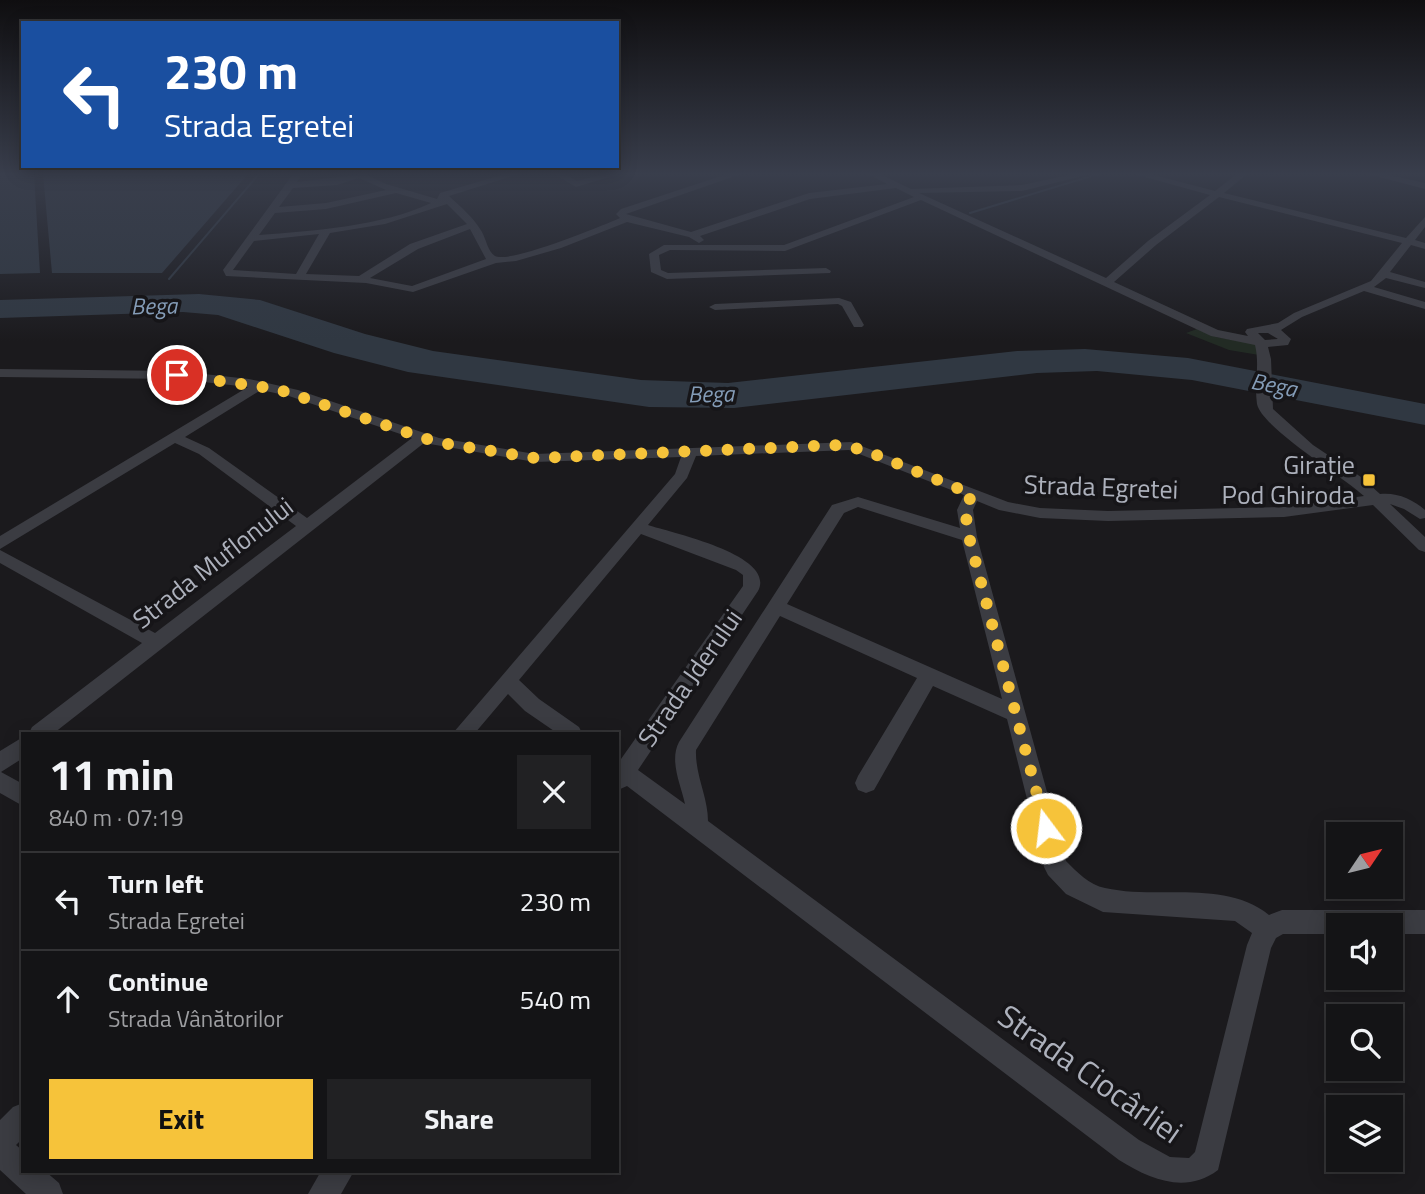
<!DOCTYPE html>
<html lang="en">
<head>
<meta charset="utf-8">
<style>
  body { margin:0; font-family:"Titillium Web",sans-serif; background:#212123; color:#f1f3f6; height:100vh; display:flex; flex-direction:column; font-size:26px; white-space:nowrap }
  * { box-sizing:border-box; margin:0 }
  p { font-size:23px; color:#9d9ea1 }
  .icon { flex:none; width:38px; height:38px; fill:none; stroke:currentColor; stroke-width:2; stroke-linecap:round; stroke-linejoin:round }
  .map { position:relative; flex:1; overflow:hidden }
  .sheet { position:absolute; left:21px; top:732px; width:598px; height:441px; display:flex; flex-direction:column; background:#141416; border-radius:0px; box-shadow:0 4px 18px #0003,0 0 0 2px #333335 }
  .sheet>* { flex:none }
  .hud { position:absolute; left:21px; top:21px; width:598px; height:147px; border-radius:0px; box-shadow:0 4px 18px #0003,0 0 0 2px #333335; background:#1a4fa0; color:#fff; overflow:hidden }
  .needle { width:46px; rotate:55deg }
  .buttons { position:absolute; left:1326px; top:822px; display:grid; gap:14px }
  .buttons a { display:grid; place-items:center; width:77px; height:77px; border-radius:0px; background:#141416; box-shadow:0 4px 18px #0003,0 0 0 2px #333335; font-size:35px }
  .pin { position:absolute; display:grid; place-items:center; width:60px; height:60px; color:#fff; margin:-30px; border:4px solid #fff; border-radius:50%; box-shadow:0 2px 7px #0007 }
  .me { position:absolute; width:77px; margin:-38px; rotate:345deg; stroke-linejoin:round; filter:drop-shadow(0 0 5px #0008) }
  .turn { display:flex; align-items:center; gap:24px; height:147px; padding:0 28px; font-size:32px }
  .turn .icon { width:91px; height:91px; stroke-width:2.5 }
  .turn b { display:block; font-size:49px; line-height:60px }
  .round { display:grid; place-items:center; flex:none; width:74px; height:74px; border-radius:0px; background:#212123 }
  .head { display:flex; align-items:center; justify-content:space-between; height:119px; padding:0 28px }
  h1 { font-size:42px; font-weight:700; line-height:52px }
  .primary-button { display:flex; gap:14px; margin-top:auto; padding:14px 28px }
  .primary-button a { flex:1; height:80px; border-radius:0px; background:#f6c33a; color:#111; font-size:28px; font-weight:700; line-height:80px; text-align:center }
  .primary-button a+a { background:#212123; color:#f1f3f6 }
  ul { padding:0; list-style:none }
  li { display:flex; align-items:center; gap:21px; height:98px; padding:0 28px; border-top:2px solid #333335 }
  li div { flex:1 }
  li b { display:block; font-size:26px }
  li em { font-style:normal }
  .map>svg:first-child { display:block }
  .green { fill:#222b24 }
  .water { fill:#303842 }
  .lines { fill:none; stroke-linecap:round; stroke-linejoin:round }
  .stream { stroke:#303842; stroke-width:2 }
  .minor { fill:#3b3c42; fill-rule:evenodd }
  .route { stroke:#f6c33a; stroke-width:12; stroke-dasharray:0 21.6 }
  .poi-dot { fill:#f6c33a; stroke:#161518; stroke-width:2.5 }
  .labels { text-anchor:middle; stroke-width:7; stroke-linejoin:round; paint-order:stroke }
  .far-water-label { font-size:23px; font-style:italic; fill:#849cb7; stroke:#161518 }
  .poi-label { font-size:26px; fill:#adb1bc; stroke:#161518; text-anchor:end }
  .street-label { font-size:26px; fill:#adb1bc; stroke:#161518 }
  .near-street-label { font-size:32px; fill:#adb1bc; stroke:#161518 }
</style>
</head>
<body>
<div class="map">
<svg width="1425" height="1194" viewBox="0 0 1425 1194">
  <rect width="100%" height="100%" fill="#1b1a1d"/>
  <path class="green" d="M1197 329 1216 337 1256 344 1259 355 1229 350 1186 333Z"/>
  <g class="water">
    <path d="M0 174H34L40 273 0 274Z"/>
    <path d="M43 174H248L162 273H52Z"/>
    <path d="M199 294 260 300 365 334 433 351 641 380 728 383 1017 351 1085 349 1188 358 1425 404V425L1192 380 1097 371 1037 373 734 408 649 407 408 372 334 353 218 315 183 312 0 318V300Z"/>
  </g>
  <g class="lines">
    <g class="stream">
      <path d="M970 213 1098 174"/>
      <path d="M169 279 259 174"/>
    </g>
    <g class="minor">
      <path d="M293 174H302L297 182 365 174 386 184 437 199 440 193 505 174H519L449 196C461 207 474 218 482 232 486 239 488 252 495 256 509 264 602 226 620 218L616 214 621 209 727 174H741L626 214 691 232 809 193 887 184 868 174H880L911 189 1022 185 1073 174H1091L1022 191 919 193 1106 278 1148 241 1210 195 1134 174H1150L1215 191 1237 174H1247L1224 193 1406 238 1425 217V227L1415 240 1425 243V249L1411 245 1390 272 1425 282V288L1386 278 1374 287 1425 302V309L1364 291 1302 317 1281 330 1291 339 1288 345 1268 347 1271 359 1273 409 1313 445 1361 477 1380 494C1396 492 1413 499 1425 510V518L1420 519 1404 509 1390 504 1425 537V552L1419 550 1373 505 1284 517 1108 521 1040 518 999 510 977 501 973 510 977 537 1066 861C1077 872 1089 885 1105 888 1158 900 1224 879 1269 915L1282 910H1425V934H1391V926H1339V934H1283L1276 938 1271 948 1218 1170C1186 1194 1151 1180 1119 1160L627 786 618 790V758L621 759 743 586V575L736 570 641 534 519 680 539 699 579 727 582 733H557L525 711 508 694 475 733H453L675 474 681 457 535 462 424 443 54 733H29L32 727 142 643 0 563V550L155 633 296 526 199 454 175 443 0 549V536L248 387 177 379 0 377V369L177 371 249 379 298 390 439 438 535 454 851 442 1008 502 1040 508 1108 511 1284 507 1364 496C1344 477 1262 428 1257 404 1254 384 1260 365 1255 345L1211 336 921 200 785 251 670 250 659 255 661 270 668 273 826 268 831 271 830 273 667 279 651 272 649 254 664 245H784L914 197 896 188 810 199 700 236 704 240 699 243 689 237 627 222 561 248 516 261 496 263 413 292 366 283 226 276 223 270ZM359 178 386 190 326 203 279 207 293 188 337 185ZM396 193 431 203C383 226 312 231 259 235L275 213 326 209ZM1219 197 1402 243 1371 281 1294 313 1278 323 1247 329 1245 332 1248 336 1218 330 1114 282 1156 245ZM447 204 467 224 410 244 359 276 306 274 330 233 385 224ZM470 229 486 259 412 286 370 278 418 249ZM319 234 296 274 233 270 254 241ZM1258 333H1268L1278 339 1265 340ZM261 390 289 396 412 438 307 518 209 448 185 437ZM849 450 964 495 957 510 960 528 858 497 832 505 679 742C669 761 681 785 685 804L638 770 758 591C777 555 672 533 648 525L687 478 696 456ZM858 507 962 540 1002 699 787 604 844 513ZM780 616 917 678 858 776 855 783 858 790 866 793 874 790 933 686 1007 719 1044 867 1048 875 1066 894 1103 912 1235 921 1252 933 1247 945 1195 1152 1189 1158 1170 1157 1139 1140 708 821C708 797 695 775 696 750Z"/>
      <path d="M554 174H565L577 181 604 174H619L576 187Z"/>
      <path d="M1368 174H1385L1425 183V189Z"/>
      <path d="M839 298 851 302 864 325 862 327H854L842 306 838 304 715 310 709 307 715 304Z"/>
      <path d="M23 737V758L1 772 23 784V806L0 793V751Z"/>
      <path d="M23 1103V1138L16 1145 23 1151V1171H45L59 1183 63 1194H26L0 1170V1120L13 1107Z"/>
      <path d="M321 1171H354L341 1194H308Z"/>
    </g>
  </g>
  <linearGradient id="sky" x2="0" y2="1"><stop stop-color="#0f0e10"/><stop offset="0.51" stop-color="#393e4c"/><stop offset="1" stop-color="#393e4c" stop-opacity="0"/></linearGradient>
  <rect width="1425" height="341" fill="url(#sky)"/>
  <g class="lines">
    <path class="route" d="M177 375 277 389 436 442 535 458 839 445 864 450 972 494 965 510 969 537 1046 828"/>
  </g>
  <rect class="poi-dot" x="1362" y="473" width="14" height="14" rx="3.5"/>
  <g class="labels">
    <g class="far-water-label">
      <text transform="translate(154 306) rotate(-1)" y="8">Bega</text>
      <text transform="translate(1274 385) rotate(11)" y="8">Bega</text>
      <text transform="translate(711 394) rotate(-1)" y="8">Bega</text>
    </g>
    <g class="poi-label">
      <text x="1355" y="474">Girație<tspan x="1355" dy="30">Pod Ghiroda</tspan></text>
    </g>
    <g class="street-label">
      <text transform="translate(1101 487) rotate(2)" y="9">Strada Egretei</text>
      <text transform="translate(213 563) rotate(-38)" y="9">Strada Muflonului</text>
      <text transform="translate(690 678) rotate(-55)" y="9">Strada Jderului</text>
    </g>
    <g class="near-street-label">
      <text transform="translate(1090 1074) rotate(35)" y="11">Strada Ciocârliei</text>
    </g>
  </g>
</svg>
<div class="buttons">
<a><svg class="needle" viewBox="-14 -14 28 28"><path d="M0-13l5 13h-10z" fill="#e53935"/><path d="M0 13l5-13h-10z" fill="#9d9ea1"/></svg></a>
<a><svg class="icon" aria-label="sound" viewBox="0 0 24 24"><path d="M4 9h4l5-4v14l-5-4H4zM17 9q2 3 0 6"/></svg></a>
<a><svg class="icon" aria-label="search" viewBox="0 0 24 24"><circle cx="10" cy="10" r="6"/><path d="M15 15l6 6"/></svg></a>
<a><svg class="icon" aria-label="layers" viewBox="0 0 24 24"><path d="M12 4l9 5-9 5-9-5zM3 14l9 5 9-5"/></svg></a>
</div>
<div class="pin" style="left:177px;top:375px;background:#d93025"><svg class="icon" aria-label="arrive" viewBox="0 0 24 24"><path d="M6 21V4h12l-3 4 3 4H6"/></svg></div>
<svg class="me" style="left:1046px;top:828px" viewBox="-20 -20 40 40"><circle r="17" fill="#f6c33a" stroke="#fff" stroke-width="3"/><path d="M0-11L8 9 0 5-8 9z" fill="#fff"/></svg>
<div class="hud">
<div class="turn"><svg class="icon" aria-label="left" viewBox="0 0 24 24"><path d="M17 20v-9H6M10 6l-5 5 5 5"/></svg><div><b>230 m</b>Strada Egretei</div></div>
</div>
<section class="sheet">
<div class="head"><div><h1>11 min</h1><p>840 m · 07:19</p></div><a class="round"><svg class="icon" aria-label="close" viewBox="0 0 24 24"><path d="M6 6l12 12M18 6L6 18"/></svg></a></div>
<ul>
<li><svg class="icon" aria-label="left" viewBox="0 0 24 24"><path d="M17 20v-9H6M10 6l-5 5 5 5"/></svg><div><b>Turn left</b><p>Strada Egretei</p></div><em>230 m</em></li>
<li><svg class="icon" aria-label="ahead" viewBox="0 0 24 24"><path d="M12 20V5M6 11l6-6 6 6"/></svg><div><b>Continue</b><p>Strada Vânătorilor</p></div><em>540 m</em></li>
</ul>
<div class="primary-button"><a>Exit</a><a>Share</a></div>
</section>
</div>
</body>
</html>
